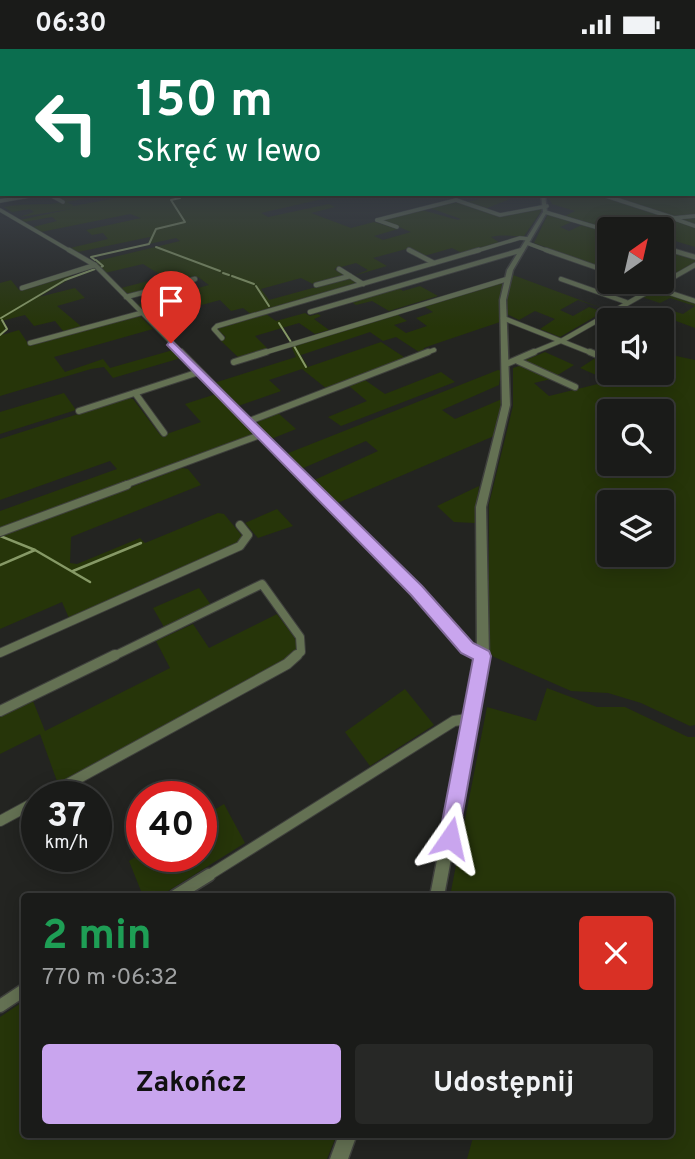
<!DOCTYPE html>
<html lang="pl">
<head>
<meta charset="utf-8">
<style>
  body { margin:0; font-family:Overpass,sans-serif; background:#272826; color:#f1f3f6; height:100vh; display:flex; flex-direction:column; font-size:26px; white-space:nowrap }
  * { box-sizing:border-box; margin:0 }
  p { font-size:23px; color:#9fa1a2 }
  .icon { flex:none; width:38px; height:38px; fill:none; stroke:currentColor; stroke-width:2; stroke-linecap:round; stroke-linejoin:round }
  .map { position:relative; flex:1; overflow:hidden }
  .side { position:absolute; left:21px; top:844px; width:653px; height:245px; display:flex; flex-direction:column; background:#1a1b19; border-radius:7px; box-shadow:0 4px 18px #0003,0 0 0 2px #383938 }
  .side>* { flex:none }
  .banner { position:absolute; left:0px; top:0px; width:696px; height:147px; box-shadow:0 4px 18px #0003,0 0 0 2px #383938; background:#0b6e4f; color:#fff; overflow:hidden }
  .needle { width:46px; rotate:34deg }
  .buttons { position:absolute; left:597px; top:168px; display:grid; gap:14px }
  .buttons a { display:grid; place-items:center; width:77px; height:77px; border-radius:7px; background:#1a1b19; box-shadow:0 4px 18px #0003,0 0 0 2px #383938; font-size:35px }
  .speed { position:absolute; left:21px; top:732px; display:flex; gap:14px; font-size:35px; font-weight:700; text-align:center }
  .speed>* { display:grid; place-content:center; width:91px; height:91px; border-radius:50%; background:#1a1b19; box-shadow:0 4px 18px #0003,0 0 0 2px #383938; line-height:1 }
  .speed small { font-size:18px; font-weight:400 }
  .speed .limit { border:10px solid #d22; background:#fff; color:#111 }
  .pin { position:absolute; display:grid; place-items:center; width:60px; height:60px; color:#fff; margin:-72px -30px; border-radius:50% 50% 50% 0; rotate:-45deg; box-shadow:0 0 7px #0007 }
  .pin .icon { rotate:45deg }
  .me { position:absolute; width:77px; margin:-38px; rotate:11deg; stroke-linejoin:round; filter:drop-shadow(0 0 5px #0008) }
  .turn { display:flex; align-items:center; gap:24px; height:147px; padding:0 21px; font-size:32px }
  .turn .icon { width:91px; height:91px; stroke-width:2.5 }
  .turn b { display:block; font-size:49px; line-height:60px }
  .round { display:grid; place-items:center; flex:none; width:74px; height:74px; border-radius:7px; background:#272826 }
  .summary { display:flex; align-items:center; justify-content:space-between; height:119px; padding:0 21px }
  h1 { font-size:42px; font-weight:700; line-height:52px; color:#1e9e55 }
  .cta { display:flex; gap:14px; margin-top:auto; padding:14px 21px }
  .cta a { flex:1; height:80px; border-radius:7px; background:#c9a5ee; color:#111; font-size:28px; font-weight:700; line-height:80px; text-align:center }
  .cta a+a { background:#272826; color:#f1f3f6 }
  .status { display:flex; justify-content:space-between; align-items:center; height:49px; padding:0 35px; background:#1a1b19; direction:ltr }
  .status svg { height:19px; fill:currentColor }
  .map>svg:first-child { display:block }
  .green { fill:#263509; fill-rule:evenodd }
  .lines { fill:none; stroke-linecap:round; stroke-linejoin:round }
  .stream-far1 { stroke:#869966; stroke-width:2 }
  .stream { stroke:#869966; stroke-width:2.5 }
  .minor-far5-casing { stroke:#3f403d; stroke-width:4.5 }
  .minor-far4-casing { stroke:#3f403d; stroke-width:6 }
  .minor-far3-casing { stroke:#3f403d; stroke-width:8 }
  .minor-far2-casing { stroke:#3f403d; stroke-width:10 }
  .minor-far1-casing { stroke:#3f403d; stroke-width:12 }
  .minor-casing { stroke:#3f403d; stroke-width:15 }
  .tertiary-casing { stroke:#3f403d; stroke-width:3 }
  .minor-far5 { stroke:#647153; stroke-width:3.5 }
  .minor-far4 { stroke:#647153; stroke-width:4.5 }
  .minor-far3 { stroke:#647153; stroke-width:6 }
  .minor-far2 { stroke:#647153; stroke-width:8 }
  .minor-far1 { stroke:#647153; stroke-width:10 }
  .minor { stroke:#647153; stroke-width:12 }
  .tertiary { fill:#647153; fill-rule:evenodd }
  .route { fill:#c9a5ee; stroke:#836b9b; stroke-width:2 }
</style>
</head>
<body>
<div class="status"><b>06:30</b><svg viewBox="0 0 49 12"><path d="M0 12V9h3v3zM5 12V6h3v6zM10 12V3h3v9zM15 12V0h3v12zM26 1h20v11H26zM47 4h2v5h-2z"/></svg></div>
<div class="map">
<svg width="695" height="1110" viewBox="0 0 695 1110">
  <rect width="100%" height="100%" fill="#232421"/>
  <g class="green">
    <path d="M695 122V166L679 170 695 168V198L662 188V180H609L565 167 575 162 552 155 547 145 626 147 623 145H695Z"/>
    <path d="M52 145H108L67 153 74 157 138 145H233L238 149 258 145H344L261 164 268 168 329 155 335 158 311 164 351 179 374 173 398 180 374 187 383 191 411 183 382 171 422 161 458 171 461 170 430 159C442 156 453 154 465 153 486 151 483 142 510 150L487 159 470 154 497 167 544 158 524 187C515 189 507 184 491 188L500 194 462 204 452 199 424 207 410 199 373 209 387 217 353 227 368 221 356 214 334 220 345 227 315 236 301 229 261 240 269 251 349 229 357 234 252 266 243 259 231 262 220 251 150 270 137 256 209 236 198 228 128 245 121 239 164 228 143 215 105 224 93 213 180 192 176 189 149 195 150 188 78 203 70 199 108 190 103 184 92 186 86 181 141 169 130 165 41 183 33 178 57 172 52 168 24 173 20 171 71 160 20 168 34 163 30 160 12 163 4 158C26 154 43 157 65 153Z"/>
    <path d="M548 165 574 172 560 178 569 182 584 175 609 183V221L534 194Z"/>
    <path d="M662 199 695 209V214L662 232Z"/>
    <path d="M68 226 73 228 39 248 75 239 85 249 57 257 82 278 64 283 55 272 34 277 25 266 1 272 5 279 2 286 19 281 29 296 140 267 153 280 54 308 65 323 103 310 110 319 173 301 181 309 113 329 104 318 91 320 0 347V234L11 231 19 241Z"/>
    <path d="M513 226 607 261 578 251 560 261 573 267 589 258 603 263 560 288 540 280 555 270 535 262 519 271 507 265 506 251Z"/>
    <path d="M503 231 499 252 500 273 432 296 424 299 422 305 396 288 383 292 370 283 301 306 308 318 381 293 407 310 327 340 302 320 269 331 281 342 238 357 214 334 296 308 291 297 395 264 407 272 394 276 406 284 427 277 416 269 433 263 422 256Z"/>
    <path d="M420 237 438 247 389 262 372 252 356 256 350 252 397 238 403 242Z"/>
    <path d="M654 240 695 254V279L660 266 670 261 683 265 695 257 670 249 660 254 642 248Z"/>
    <path d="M305 264 310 267 318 265 321 267 314 270 329 281 315 285 299 274 255 287 268 300 238 308 220 291 226 288 218 281 220 279 266 265 276 272Z"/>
    <path d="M545 303 574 316 556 327 527 314 526 311Z"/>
    <path d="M662 304 695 311V676L690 677 641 654 608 644 571 642 494 608 489 603V455L513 357V319L522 316 551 330 534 334 549 347 610 332 580 319 597 308 609 313V324H662ZM609 362H662V415H609ZM609 453H662V506H609Z"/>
    <path d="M498 321 501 322 499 336 442 361 455 370 502 350 494 387 333 456 310 433 378 402 366 392 301 420 286 405Z"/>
    <path d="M441 323 455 333 341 377 328 368 367 352 349 337 365 331 385 345Z"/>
    <path d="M64 344 76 361 0 385V363Z"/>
    <path d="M216 345 253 384 250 387 0 480V462L117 420 110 412 0 451V390L128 349 133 350 161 387 201 373 185 355Z"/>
    <path d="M278 364 296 380 271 390 257 376 259 371Z"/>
    <path d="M182 419 188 420 201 436 71 488 70 514 77 515 140 489 145 494 218 464 224 465 243 488 241 493 69 569 62 553 0 580V487Z"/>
    <path d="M479 437 475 474 454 473 437 457Z"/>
    <path d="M277 460 293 477 258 489 245 474Z"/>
    <path d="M199 539 211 556 164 578 153 559Z"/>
    <path d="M277 565 300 596 296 606 58 735 40 685 0 705V668L33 652 45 682 170 619 156 592 193 575 209 599Z"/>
    <path d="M547 639 597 658H625L688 688H695V1110H467L474 1085H670V847H450L487 658 536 672Z"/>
    <path d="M405 640 434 676 370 717 345 683Z"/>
    <path d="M224 755 245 794 160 847H143L129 812 142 804 201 807V769Z"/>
    <path d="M24 952V1085H337L327 1110H0V968Z"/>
  </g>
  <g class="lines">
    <g class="stream-far1">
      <path d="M156 198 220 222"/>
      <path d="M95 211 91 208 149 195 156 180 185 173 171 151 180 149V145"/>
      <path d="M96 211 103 217 100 219"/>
      <path d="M223 224 229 226"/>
      <path d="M232 227 254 235"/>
      <path d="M256 237 269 257"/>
      <path d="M1 269 65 231 95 220"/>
      <path d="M279 274 291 293"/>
      <path d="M0 286 7 280 2 271"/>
      <path d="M294 297 306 318"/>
    </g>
    <g class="stream">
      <path d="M0 487 35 501 90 533"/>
      <path d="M0 516 35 501"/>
      <path d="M73 522 141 494"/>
    </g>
    <g class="minor-far5-casing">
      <g id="minor-far5">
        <path d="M48 145 63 153"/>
        <path d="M600 145 674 169 695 167"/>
        <path d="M0 152 41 145"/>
        <path d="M0 161 72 203"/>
        <path d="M545 163 609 182"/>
        <path d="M675 170 695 177"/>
        <path d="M377 171 456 151 500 166 547 157"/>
        <path d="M377 171 397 178"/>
        <path d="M527 194 551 203"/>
        <path d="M662 198 677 203"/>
        <path d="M409 201 412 203"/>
        <path d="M473 203 520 189 529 190"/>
        <path d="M517 203 522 201"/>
      </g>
    </g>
    <g class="minor-far4-casing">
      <g id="minor-far4">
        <path d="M69 201 95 216 183 305"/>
        <path d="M409 201 434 214"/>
        <path d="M546 201 609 223"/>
        <path d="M671 201 695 208"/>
        <path d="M339 220 363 235"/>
        <path d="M561 230 626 253"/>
        <path d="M637 233 695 252"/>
        <path d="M316 236 350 227"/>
        <path d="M22 239 95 216"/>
        <path d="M126 248 195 230"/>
        <path d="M310 263 522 201"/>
        <path d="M503 269 594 305"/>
        <path d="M222 289 214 280 217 277 479 201"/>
        <path d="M30 294 141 264"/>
        <path d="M260 305 507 230"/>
        <path d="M423 305 434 301"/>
        <path d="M529 305 563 291 695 216"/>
      </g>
    </g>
    <g class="minor-far3-casing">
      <g id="minor-far3">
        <path d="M181 303 313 437"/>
        <path d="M590 303 609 311"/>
        <path d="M518 312 575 338"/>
        <path d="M234 313 266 303"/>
        <path d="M506 315 534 303"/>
        <path d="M135 344 164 384"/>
        <path d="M79 362 199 323"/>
        <path d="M247 373 428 303"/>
        <path d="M122 437 260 386"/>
      </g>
    </g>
    <g class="minor-far2-casing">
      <g id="minor-far2">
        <path d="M311 436 467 599 483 607"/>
        <path d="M0 483 127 436"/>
        <path d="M0 604 240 497 248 486 240 476"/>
        <path d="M112 608 262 535 300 588 301 603 295 608"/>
      </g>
    </g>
    <g class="minor-far1-casing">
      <g id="minor-far1">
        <path d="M0 662 115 606"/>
        <path d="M46 747 287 615 297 606"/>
        <path d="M0 772 37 752"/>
        <path d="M206 828 454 672 473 669"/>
      </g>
    </g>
    <g class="minor-casing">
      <g id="minor">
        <path d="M175 847 209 826"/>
        <path d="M0 957 24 941"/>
      </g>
    </g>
    <g class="tertiary-casing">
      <g id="tertiary">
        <path d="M541 145H545L547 163 513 221 506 251 510 356 486 458 489 607 444 847H430L477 607 476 458 502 356 500 251 507 221 543 163Z"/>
        <path d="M339 1085H357L348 1110H330Z"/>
      </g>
    </g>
    <use href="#minor-far5" class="minor-far5"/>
    <use href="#minor-far4" class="minor-far4"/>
    <use href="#minor-far3" class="minor-far3"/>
    <use href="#minor-far2" class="minor-far2"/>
    <use href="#minor-far1" class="minor-far1"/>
    <use href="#minor" class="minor"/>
    <use href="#tertiary" class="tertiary"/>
  </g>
  <linearGradient id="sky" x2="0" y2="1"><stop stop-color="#131412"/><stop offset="0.44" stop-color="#3f454e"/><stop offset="1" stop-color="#3f454e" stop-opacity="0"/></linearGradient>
  <rect width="695" height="278" fill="url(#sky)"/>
  <path class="route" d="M171 291 422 537 473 594 489 602 491 607 457 796 450 799 442 796 439 789 473 610 461 604 411 546 167 296Z"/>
</svg>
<div class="buttons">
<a><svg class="needle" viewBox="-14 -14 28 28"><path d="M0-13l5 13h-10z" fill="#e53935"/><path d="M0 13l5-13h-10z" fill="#9fa1a2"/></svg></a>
<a><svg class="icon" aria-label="sound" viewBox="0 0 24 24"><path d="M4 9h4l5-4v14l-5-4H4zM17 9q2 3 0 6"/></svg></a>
<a><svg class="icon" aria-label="search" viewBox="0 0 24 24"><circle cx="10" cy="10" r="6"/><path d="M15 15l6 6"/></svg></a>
<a><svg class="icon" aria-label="layers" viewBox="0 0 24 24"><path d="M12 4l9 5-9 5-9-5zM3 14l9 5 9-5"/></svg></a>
</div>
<div class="speed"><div>37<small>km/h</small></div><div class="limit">40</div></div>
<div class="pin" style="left:171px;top:294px;background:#d93025"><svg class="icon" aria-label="arrive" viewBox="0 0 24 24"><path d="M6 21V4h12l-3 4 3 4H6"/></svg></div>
<svg class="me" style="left:450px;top:789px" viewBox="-20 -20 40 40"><path d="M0-17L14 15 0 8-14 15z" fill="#c9a5ee" stroke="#fff" stroke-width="4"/></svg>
<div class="banner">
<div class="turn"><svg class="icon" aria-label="left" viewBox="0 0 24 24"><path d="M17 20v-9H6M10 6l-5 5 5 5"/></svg><div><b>150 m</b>Skręć w lewo</div></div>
</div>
<section class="side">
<div class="summary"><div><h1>2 min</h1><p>770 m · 06:32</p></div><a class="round" style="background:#d93025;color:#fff"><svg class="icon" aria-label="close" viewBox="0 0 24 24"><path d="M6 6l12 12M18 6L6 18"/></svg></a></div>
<div class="cta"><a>Zakończ</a><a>Udostępnij</a></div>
</section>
</div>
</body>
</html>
